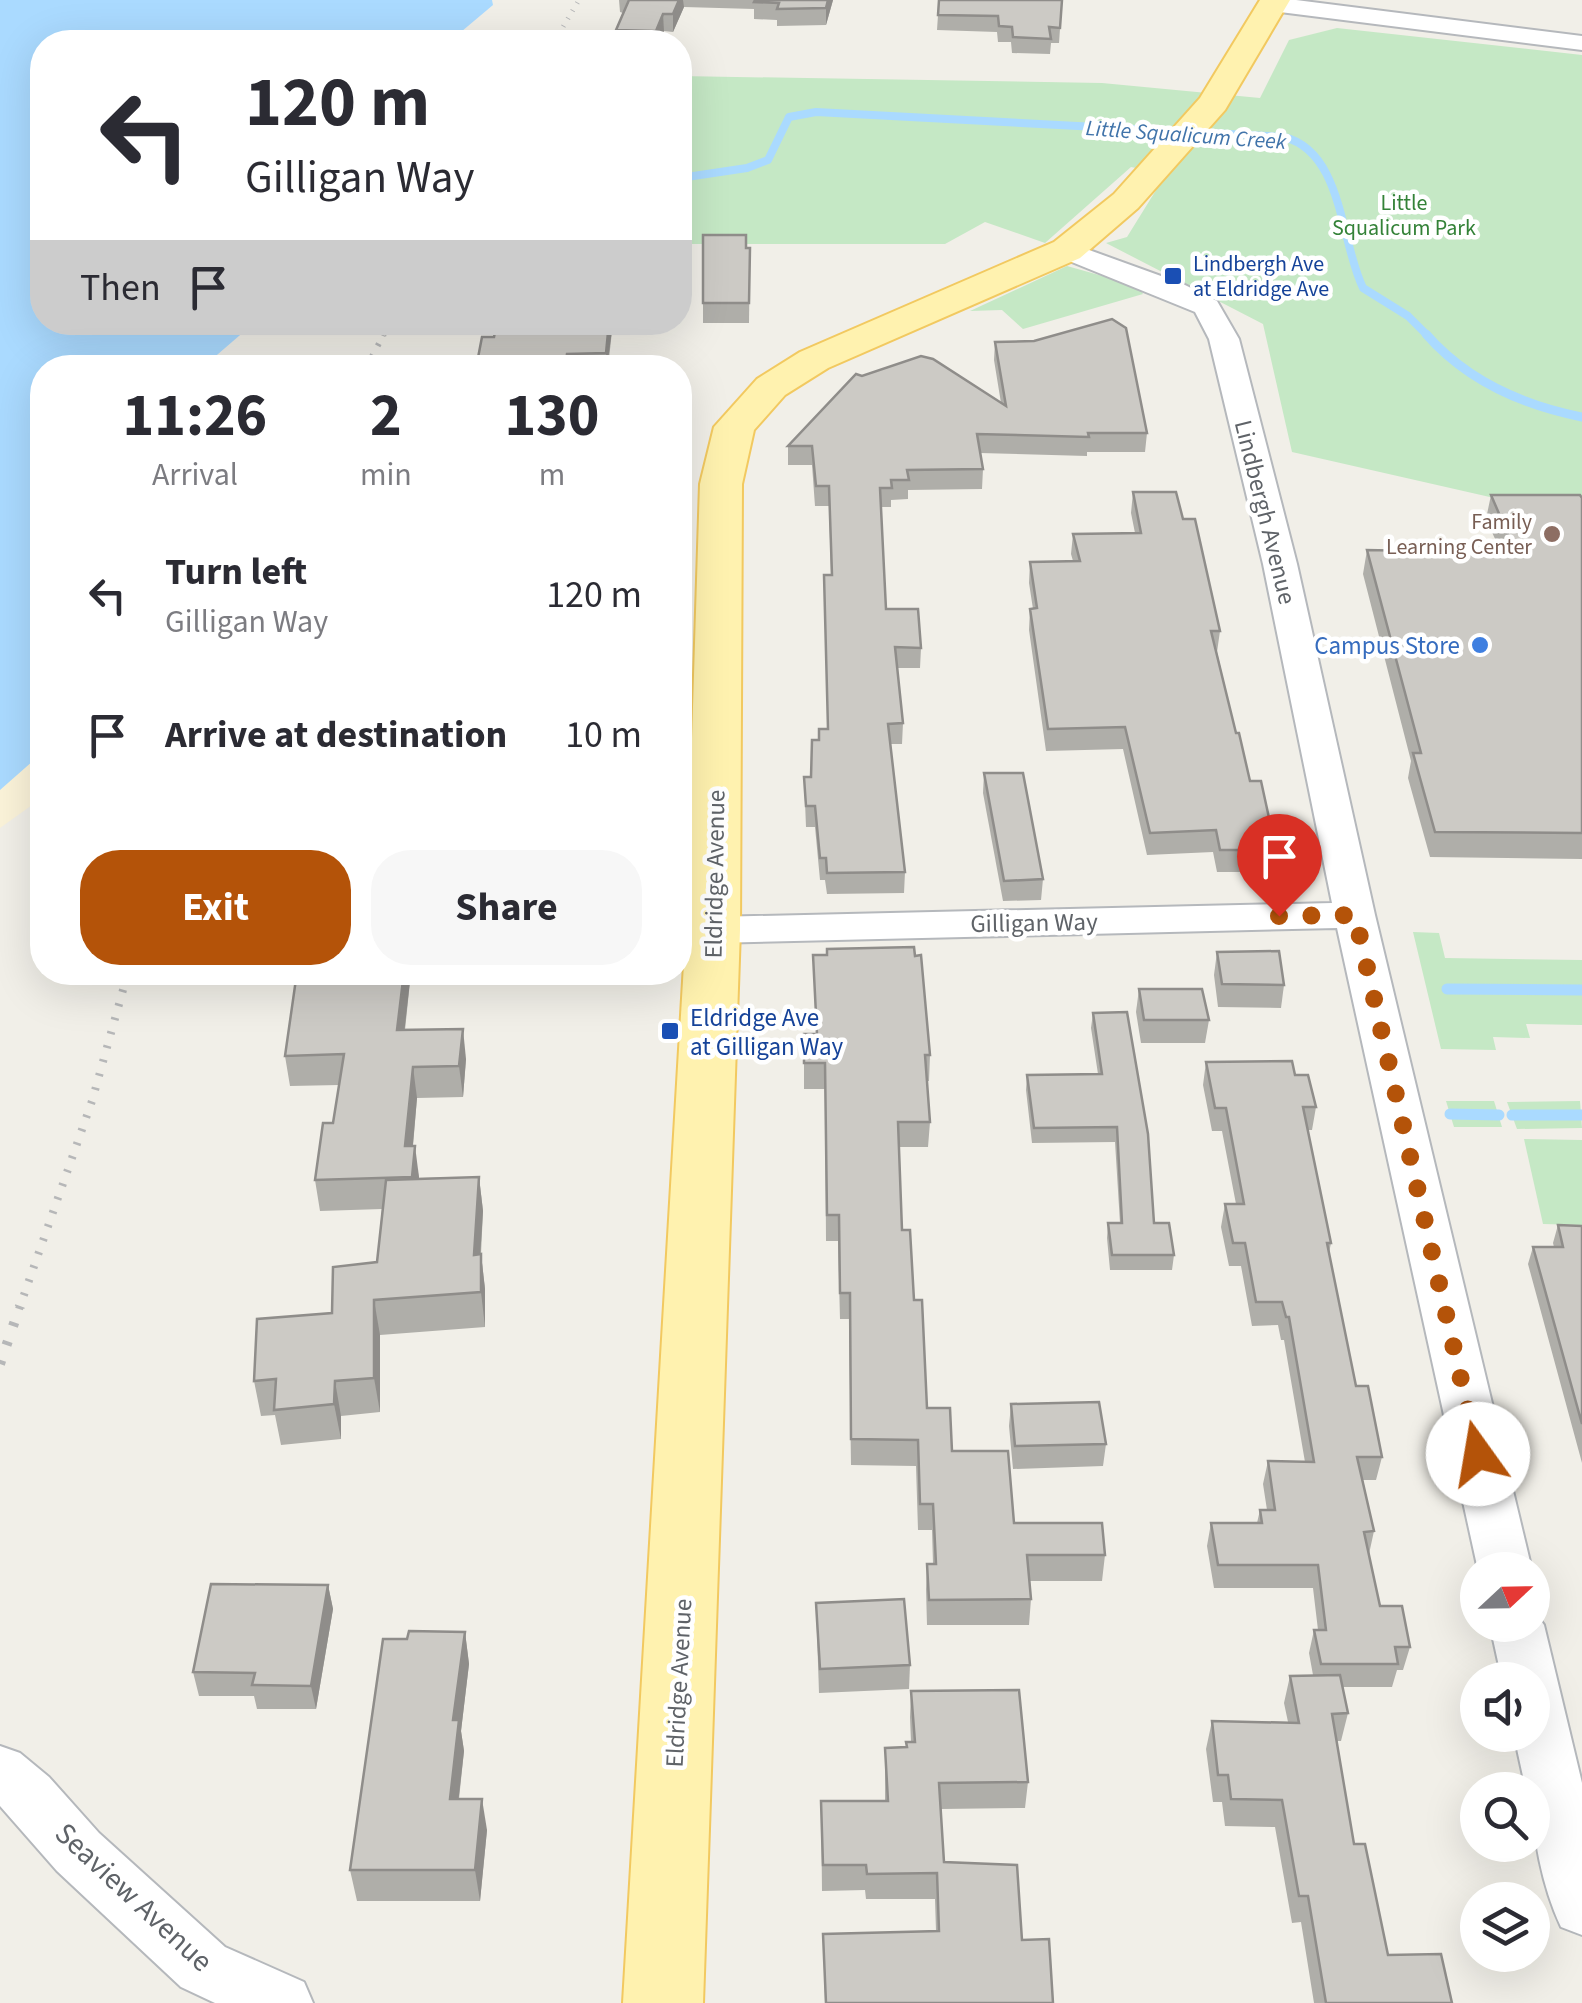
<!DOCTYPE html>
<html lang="en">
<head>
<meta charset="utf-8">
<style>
  body { margin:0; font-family:"Source Sans 3",sans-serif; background:#f7f7f7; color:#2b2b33; height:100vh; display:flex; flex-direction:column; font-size:38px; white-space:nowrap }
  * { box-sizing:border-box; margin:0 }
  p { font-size:32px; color:#7c7c81 }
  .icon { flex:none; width:55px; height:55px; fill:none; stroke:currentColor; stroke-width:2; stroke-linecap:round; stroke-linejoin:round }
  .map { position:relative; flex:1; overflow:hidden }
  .details { position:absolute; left:30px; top:355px; width:662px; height:630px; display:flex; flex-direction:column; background:#fff; border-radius:40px; box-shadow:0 10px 40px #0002 }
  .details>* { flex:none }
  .hud { position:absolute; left:30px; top:30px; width:662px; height:305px; border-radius:40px; box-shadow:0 10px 40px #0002; background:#fff; color:#2b2b33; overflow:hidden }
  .needle { width:65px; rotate:68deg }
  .controls { position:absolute; left:1460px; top:1552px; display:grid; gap:20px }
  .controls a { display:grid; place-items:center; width:90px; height:90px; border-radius:50%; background:#fff; box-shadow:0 10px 40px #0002; font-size:50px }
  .pin { position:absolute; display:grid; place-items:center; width:85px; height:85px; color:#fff; margin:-102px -42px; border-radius:50% 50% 50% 0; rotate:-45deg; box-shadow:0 0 10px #0007 }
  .pin .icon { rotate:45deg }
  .me { position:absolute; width:110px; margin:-55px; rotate:347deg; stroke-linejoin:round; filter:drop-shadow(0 0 8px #0008) }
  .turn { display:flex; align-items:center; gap:35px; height:210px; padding:0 50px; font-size:45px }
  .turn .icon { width:130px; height:130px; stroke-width:2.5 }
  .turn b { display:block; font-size:70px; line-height:85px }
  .then { display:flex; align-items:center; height:95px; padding:0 50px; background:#0003; gap:20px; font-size:38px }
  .eta { display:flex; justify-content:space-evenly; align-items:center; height:170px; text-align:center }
  .eta b { font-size:60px; font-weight:700; line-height:70px }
  .button { display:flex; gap:20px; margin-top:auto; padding:20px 50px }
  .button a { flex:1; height:115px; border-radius:40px; background:#b45309; color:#fff; font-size:40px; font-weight:700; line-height:115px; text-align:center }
  .button a+a { background:#f7f7f7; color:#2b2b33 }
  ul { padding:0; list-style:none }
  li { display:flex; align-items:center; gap:30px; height:140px; padding:0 50px }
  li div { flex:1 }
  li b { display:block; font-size:38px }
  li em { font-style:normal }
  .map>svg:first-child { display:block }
  .green { fill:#c5e8c5 }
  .sand { fill:#fbf3d9 }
  .water { fill:#aadaff }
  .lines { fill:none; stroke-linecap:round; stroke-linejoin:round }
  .stream-far2 { stroke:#aadaff; stroke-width:8 }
  .stream-far1 { stroke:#aadaff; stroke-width:9 }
  .stream { stroke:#aadaff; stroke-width:11 }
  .minor-casing { stroke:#b5b8bc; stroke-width:4 }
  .major-casing { stroke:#f2c960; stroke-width:4 }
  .minor { fill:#fff; fill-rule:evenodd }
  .major { fill:#fff2af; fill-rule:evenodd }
  .rail-far3 { stroke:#b6b7b8; stroke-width:5; stroke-dasharray:1 8; stroke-linecap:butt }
  .rail-far2 { stroke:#b6b7b8; stroke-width:6; stroke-dasharray:2.5 10; stroke-linecap:butt }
  .rail-far1 { stroke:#b6b7b8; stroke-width:8; stroke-dasharray:2.5 12; stroke-linecap:butt }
  .rail { stroke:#b6b7b8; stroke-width:10; stroke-dasharray:4 16; stroke-linecap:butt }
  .wall { fill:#afaea9 }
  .shaded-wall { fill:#8f8d8a }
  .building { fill:#cccac5; stroke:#8f8d8a; stroke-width:2.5 }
  .route { stroke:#b45309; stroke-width:18; stroke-dasharray:0 32.4 }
  .transit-dot { fill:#1a4fb4; stroke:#fff; stroke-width:4 }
  .education-dot { fill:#8d6e63; stroke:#fff; stroke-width:4 }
  .shop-dot { fill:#3f7fe0; stroke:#fff; stroke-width:4 }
  .labels { text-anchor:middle; stroke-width:9; stroke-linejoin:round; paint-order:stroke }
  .far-water-label { font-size:22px; font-style:italic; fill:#4174aa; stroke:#fff }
  .far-park-label { font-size:22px; fill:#348238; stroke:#fff }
  .far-transit-label { font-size:22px; fill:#164399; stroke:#fff; text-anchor:start }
  .far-education-label { font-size:22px; fill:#785e54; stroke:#fff; text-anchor:end }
  .street-label { font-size:25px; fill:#5f6368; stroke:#fff }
  .shop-label { font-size:25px; fill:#366cbe; stroke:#fff; text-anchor:end }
  .transit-label { font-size:25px; fill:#164399; stroke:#fff; text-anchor:start }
  .near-street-label { font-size:30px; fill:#5f6368; stroke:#fff }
</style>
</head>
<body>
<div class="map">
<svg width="1582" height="2003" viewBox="0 0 1582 2003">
  <rect width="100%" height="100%" fill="#f1efe8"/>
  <g class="green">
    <path d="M1337 28 1582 55V518L1292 452 1263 324 1106 243 1127 237 1166 174 1131 167 1045 243 985 222 945 244H680V76L1102 83 1260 98 1289 40Z"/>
    <path d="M1067 266 1138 286 1143 294 1023 329 1002 310 970 311Z"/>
    <path d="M1413 932 1439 933 1445 958 1582 960V1025L1526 1024 1530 1038 1493 1037 1496 1050 1441 1049Z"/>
    <path d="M1446 1101H1494L1502 1127H1454Z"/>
    <path d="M1580 1101 1582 1128 1517 1129 1507 1102Z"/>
    <path d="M1524 1139 1582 1140V1225L1543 1224Z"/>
  </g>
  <path class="sand" d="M42 721V798L0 828V762Z"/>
  <path class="water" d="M0 0H492L493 5 449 42H42V322L254 323 203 367 42 368V753L0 790Z"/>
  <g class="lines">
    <path class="stream-far2" d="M680 178 747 168 768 160 789 117 816 112 1284 137C1343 152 1340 241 1363 288L1408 316 1428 336"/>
    <path class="stream-far1" d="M1426 334C1466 380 1522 405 1582 417"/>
    <g class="stream">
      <path d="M1447 989 1582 990"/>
      <path d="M1450 1114 1499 1115"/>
      <path d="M1512 1115H1582"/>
    </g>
    <g class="minor-casing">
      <g id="minor">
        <path d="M1263 0H1296L1582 36V50L1272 11 1264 9 1260 4Z"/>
        <path d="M1067 242 1183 284 1217 301 1239 339 1297 564 1375 915 1532 1570H1478L1337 928 713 943 698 939 692 930 698 921 713 917 1332 903 1263 564 1209 339 1195 312 1057 256 1053 250Z"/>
        <path d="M1532 1608 1544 1625 1582 1783V1935L1561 1927C1542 1886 1532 1835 1532 1790H1526L1514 1735H1532V1680H1502L1490 1625H1532Z"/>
        <path d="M0 1746 20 1753 49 1777 99 1833 225 1947 304 1982 313 2003H215L181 1987 57 1871 0 1806Z"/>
      </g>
    </g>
    <g class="major-casing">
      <path id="major" d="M1260 0H1290L1225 110 1138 208 1080 258 828 368 785 395 754 430 742 484 740 930 703 2003H623L686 930 700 484 714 427 757 379 800 352 1054 242 1114 194 1200 98Z"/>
    </g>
    <use href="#minor" class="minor"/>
    <use href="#major" class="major"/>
    <g class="rail-far3">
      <path d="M554 42 579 0"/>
      <path d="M383 336 390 322"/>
    </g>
    <path class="rail-far2" d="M366 368 384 334"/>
    <path class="rail-far1" d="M19 1309 92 1101 128 972"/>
    <path class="rail" d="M0 1364 20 1306"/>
  </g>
  <g class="wall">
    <path d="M619 0H833L826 25 777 26V20L754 19V9L684 7 673 32 664 31 659 42H616V30L623 13 620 12Z"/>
    <path d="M939 0H1062L1059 43H1051L1050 54 1012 53 1011 42H998L997 32 937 30Z"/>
    <path d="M703 235 750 248 749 323H703Z"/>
    <path d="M613 322 608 368H476L494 337Z"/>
    <path d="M995 342 1147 433 1145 452H1087V456L980 453 983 469 982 489 908 490V499L891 500V507H881L886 609 921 648 920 668H897L903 723 902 744H890L905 872 904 893 827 894 825 880H820L815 827H806L804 777H811L819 740 828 729 824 595 831 575 829 506H815L812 465H788V446L1001 403 994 360Z"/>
    <path d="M1133 492 1183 519 1220 631 1217 652 1236 733 1250 781 1276 850 1272 872H1217L1213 852 1147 855 1123 749 1046 751 1029 630 1030 609H1033L1029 583 1030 562 1073 561 1071 554 1073 534 1135 533 1131 513Z"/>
    <path d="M1491 495 1582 498V859L1430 857 1408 778 1411 761 1363 574 1367 550 1501 552 1486 519Z"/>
    <path d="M984 773 1043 879 1041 900 1003 901 983 793Z"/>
    <path d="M1217 952 1284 985 1281 1008 1218 1007 1214 975Z"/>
    <path d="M813 955 930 1055 929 1081H927L930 1122 928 1147H899L902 1230 914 1300 927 1408 952 1451 1014 1523 1105 1555 1102 1581H1030L1031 1599 1029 1625H927L926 1589 927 1564H933L932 1530H918L916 1466 851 1465 849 1319H840L838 1241H826L825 1089H804V1034H816Z"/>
    <path d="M411 972 405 1030 466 1059 463 1097 417 1098 413 1146 419 1178 479 1177 483 1211 481 1254 485 1289V1327L380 1335V1412L341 1416V1439L281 1445 275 1415 261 1416 254 1381 332 1313 377 1262 382 1209 320 1211 315 1180 333 1123 339 1085 290 1086 285 1056Z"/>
    <path d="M1139 989 1209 1020 1205 1043H1141L1136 1012Z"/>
    <path d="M1093 1013 1154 1223 1174 1255 1172 1270H1110L1107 1238 1108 1223H1120L1115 1142 1032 1143 1026 1090 1027 1075 1098 1074 1091 1028Z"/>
    <path d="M1206 1062 1295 1075 1316 1107 1312 1130H1308L1331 1243 1329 1253 1356 1386 1382 1457 1376 1480H1363L1374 1531 1369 1554 1380 1606 1410 1647 1403 1670H1397L1392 1687H1342L1348 1713 1341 1741H1337L1354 1844 1388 1955 1452 2003H1314L1301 1922 1292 1923 1275 1827 1225 1826 1222 1802H1213L1206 1749 1212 1721 1288 1722 1284 1703 1290 1676 1313 1675 1309 1653 1314 1630H1318L1313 1588H1214L1207 1546 1211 1523H1257L1260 1510H1267L1263 1484 1268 1461 1305 1462 1284 1340H1281L1278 1325 1252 1326 1241 1266H1229L1221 1227 1225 1204H1236L1222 1131H1212L1203 1085Z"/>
    <path d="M1558 1225 1582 1226V1463L1528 1264 1533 1247H1554L1553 1243Z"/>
    <path d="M1011 1404 1106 1444 1103 1466 1013 1469 1009 1426Z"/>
    <path d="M328 1585 333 1609 316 1709H257L254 1696H199L193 1672Z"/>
    <path d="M816 1603 910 1665 909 1689 819 1693Z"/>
    <path d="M465 1632 469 1664 461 1731 464 1751 459 1799 487 1830 480 1901H357L350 1870 407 1639Z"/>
    <path d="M911 1691 1028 1782 1025 1808 941 1809 944 1862 1022 1940 1053 2003H825L823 1934 936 1931 935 1899H866L865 1890 822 1891 821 1801H885V1748L906 1747V1742H911L910 1717Z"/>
  </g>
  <g class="shaded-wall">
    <path d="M679 0H683L684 7 673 32V14Z"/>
    <path d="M828 0H833L826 25V8Z"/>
    <path d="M663 14 664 31 659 42H656V31Z"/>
    <path d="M609 322H613L607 368 606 353Z"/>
    <path d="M404 972H411L401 1061 397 1030Z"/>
    <path d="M463 1029 466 1059 463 1097 459 1066Z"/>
    <path d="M413 1067 417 1098 410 1177 405 1146Z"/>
    <path d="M415 1146 419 1177 416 1208 412 1177Z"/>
    <path d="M479 1177 483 1211 478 1290 474 1255Z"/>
    <path d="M481 1254 485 1289V1327L481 1292Z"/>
    <path d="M374 1300 380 1335V1412L374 1378Z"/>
    <path d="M335 1381 341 1416V1439L334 1404Z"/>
    <path d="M328 1585 333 1609 316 1709 311 1686Z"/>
    <path d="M465 1632 469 1664 461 1731 464 1751 455 1830 450 1799 453 1720Z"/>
    <path d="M482 1799 487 1830 480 1901 475 1870Z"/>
  </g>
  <g class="building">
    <path d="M629 0H679L673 14H663L656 31 616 30Z"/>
    <path d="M755 0H828L826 8 777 9 779 3 754 2Z"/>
    <path d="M939 0H1062L1060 28 1049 27 1051 39 1013 37 1012 27 999 26 998 16 938 15Z"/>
    <path d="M703 235H746V248H750L749 303H703Z"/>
    <path d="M1112 319 1126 328 1147 433H1088L1089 437 977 434 983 469 907 470 909 480H891L892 488H880L886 609H918L921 648 895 647 903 723 888 724 905 872 827 873 826 858H820L815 806H806L804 777H811L812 740H819V729H828L824 575H832L829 486H816L812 446H788L856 374 862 376 921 356 933 359 1006 406 995 342 1034 341Z"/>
    <path d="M497 322H609L606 353 567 354 565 368H476L482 337H494Z"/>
    <path d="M1133 492H1176L1183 519H1195L1220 631H1211L1236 733H1239L1250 781H1261L1276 850H1220L1216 830 1150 833 1125 727 1048 729 1030 609 1037 608 1030 562 1080 561 1073 534 1141 533Z"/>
    <path d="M1491 495H1580L1582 498V833L1435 832 1413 753H1421L1367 550 1516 553Z"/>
    <path d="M984 773H1023L1043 879 1004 881Z"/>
    <path d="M914 947 915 956 921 955 930 1055H925L930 1122H898L902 1230H910L914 1300H922L927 1408H950L952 1451H1008L1014 1523H1102L1105 1555H1027L1031 1599 929 1600 927 1564H936L933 1504H920L918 1440 851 1439 850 1293H840L839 1215H827L825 1063H804V1034H817L813 955H827V949Z"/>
    <path d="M1279 951 1284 985 1222 984 1217 952Z"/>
    <path d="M297 972H404L397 1030 463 1029 459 1066 413 1067 405 1146H415L412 1177 315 1180 323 1123H333L344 1054 285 1056Z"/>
    <path d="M1139 989H1202L1209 1020H1144Z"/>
    <path d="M1127 1012 1148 1134 1154 1223H1169L1174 1255H1112L1108 1223H1122L1117 1127 1034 1128 1027 1075 1102 1074 1093 1013Z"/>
    <path d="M1292 1061 1295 1075H1308L1316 1107H1303L1331 1243H1327L1356 1386H1368L1382 1457H1357L1374 1531 1364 1532 1380 1606H1402L1410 1647H1395L1398 1664H1321L1314 1630H1326L1318 1565H1218L1211 1523H1262L1260 1510H1275L1268 1461 1314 1462 1289 1317H1286L1282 1302H1256L1245 1243H1233L1225 1204H1244L1226 1108H1215L1206 1062Z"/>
    <path d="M479 1177 474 1255 481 1254V1292L374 1300V1378L335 1381 334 1404 274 1410 276 1379 254 1381 257 1319 332 1313 333 1267 377 1262 386 1180Z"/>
    <path d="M1558 1225 1582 1226V1424L1533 1247H1563Z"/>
    <path d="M1099 1402 1106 1444 1015 1446 1011 1404Z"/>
    <path d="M211 1584 328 1585 311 1686 252 1685 255 1673 193 1672Z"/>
    <path d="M904 1599 910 1665 820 1669 816 1603Z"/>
    <path d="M409 1631 465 1632 453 1720H459L450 1799H482L475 1870H350L383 1639H407Z"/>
    <path d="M1340 1675 1348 1713 1332 1714 1354 1844H1365L1388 1955 1441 1954 1452 2003H1326L1308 1896H1299L1282 1800 1231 1799 1228 1775H1218L1212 1721 1299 1723 1290 1676Z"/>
    <path d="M1019 1690 1028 1782 939 1783 944 1862 1017 1865 1022 1940 1049 1939 1053 2003H826L823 1934 939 1931 937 1873 867 1874 866 1865H823L821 1801H888L885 1748 907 1747 906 1742H915L911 1691Z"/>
  </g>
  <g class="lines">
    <path class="route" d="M1279 916 1355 915 1478 1454"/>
  </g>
  <g class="transit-dot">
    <rect x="1163" y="266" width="20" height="20" rx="5"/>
    <rect x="660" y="1021" width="20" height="20" rx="5"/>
  </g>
  <circle class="education-dot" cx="1552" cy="534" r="10"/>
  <circle class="shop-dot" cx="1480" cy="645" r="10"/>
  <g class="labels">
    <g class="far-water-label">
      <text transform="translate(1186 134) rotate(4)" y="8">Little Squalicum Creek</text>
    </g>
    <g class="far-park-label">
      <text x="1404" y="210">Little<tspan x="1404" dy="25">Squalicum Park</tspan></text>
    </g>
    <g class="far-transit-label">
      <text x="1193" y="271">Lindbergh Ave<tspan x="1193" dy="25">at Eldridge Ave</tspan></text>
    </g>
    <g class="far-education-label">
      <text x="1532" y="529">Family<tspan x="1532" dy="25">Learning Center</tspan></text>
    </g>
    <g class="street-label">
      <text transform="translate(1266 512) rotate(76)" y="9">Lindbergh Avenue</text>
      <text transform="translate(714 874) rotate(-89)" y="9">Eldridge Avenue</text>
      <text transform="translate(1034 922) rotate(-1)" y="9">Gilligan Way</text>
      <text transform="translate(678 1683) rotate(-87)" y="9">Eldridge Avenue</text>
    </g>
    <g class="shop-label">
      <text x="1460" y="654">Campus Store</text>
    </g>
    <g class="transit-label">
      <text x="690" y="1026">Eldridge Ave<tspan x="690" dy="29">at Gilligan Way</tspan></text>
    </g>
    <g class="near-street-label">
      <text transform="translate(134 1897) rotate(43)" y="10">Seaview Avenue</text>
    </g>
  </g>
</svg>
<div class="controls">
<a><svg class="needle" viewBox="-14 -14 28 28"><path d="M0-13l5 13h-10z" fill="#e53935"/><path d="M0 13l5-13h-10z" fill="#7c7c81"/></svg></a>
<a><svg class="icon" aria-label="sound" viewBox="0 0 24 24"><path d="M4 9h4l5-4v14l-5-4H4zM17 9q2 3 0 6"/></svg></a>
<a><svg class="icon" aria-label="search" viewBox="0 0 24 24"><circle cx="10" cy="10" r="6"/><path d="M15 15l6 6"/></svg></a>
<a><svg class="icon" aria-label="layers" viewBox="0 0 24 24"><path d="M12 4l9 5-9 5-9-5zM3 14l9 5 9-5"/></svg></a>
</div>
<div class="pin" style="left:1279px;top:916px;background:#d93025"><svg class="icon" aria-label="arrive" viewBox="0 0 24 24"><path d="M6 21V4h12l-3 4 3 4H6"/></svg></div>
<svg class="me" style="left:1478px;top:1454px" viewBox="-20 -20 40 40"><circle r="19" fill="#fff"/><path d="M0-13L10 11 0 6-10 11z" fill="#b45309"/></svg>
<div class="hud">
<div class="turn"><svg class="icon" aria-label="left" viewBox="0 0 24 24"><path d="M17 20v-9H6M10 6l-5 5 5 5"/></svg><div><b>120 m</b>Gilligan Way</div></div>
<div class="then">Then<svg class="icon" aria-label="arrive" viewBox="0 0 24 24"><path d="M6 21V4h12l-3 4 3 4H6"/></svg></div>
</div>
<section class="details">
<div class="eta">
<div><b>11:26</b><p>Arrival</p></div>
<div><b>2</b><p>min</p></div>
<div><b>130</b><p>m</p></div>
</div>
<ul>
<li><svg class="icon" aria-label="left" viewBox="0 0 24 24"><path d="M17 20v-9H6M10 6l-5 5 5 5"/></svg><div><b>Turn left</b><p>Gilligan Way</p></div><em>120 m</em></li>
<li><svg class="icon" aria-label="arrive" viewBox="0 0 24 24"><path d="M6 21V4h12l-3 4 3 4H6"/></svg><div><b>Arrive at destination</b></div><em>10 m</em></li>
</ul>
<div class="button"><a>Exit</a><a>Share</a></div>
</section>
</div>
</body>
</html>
